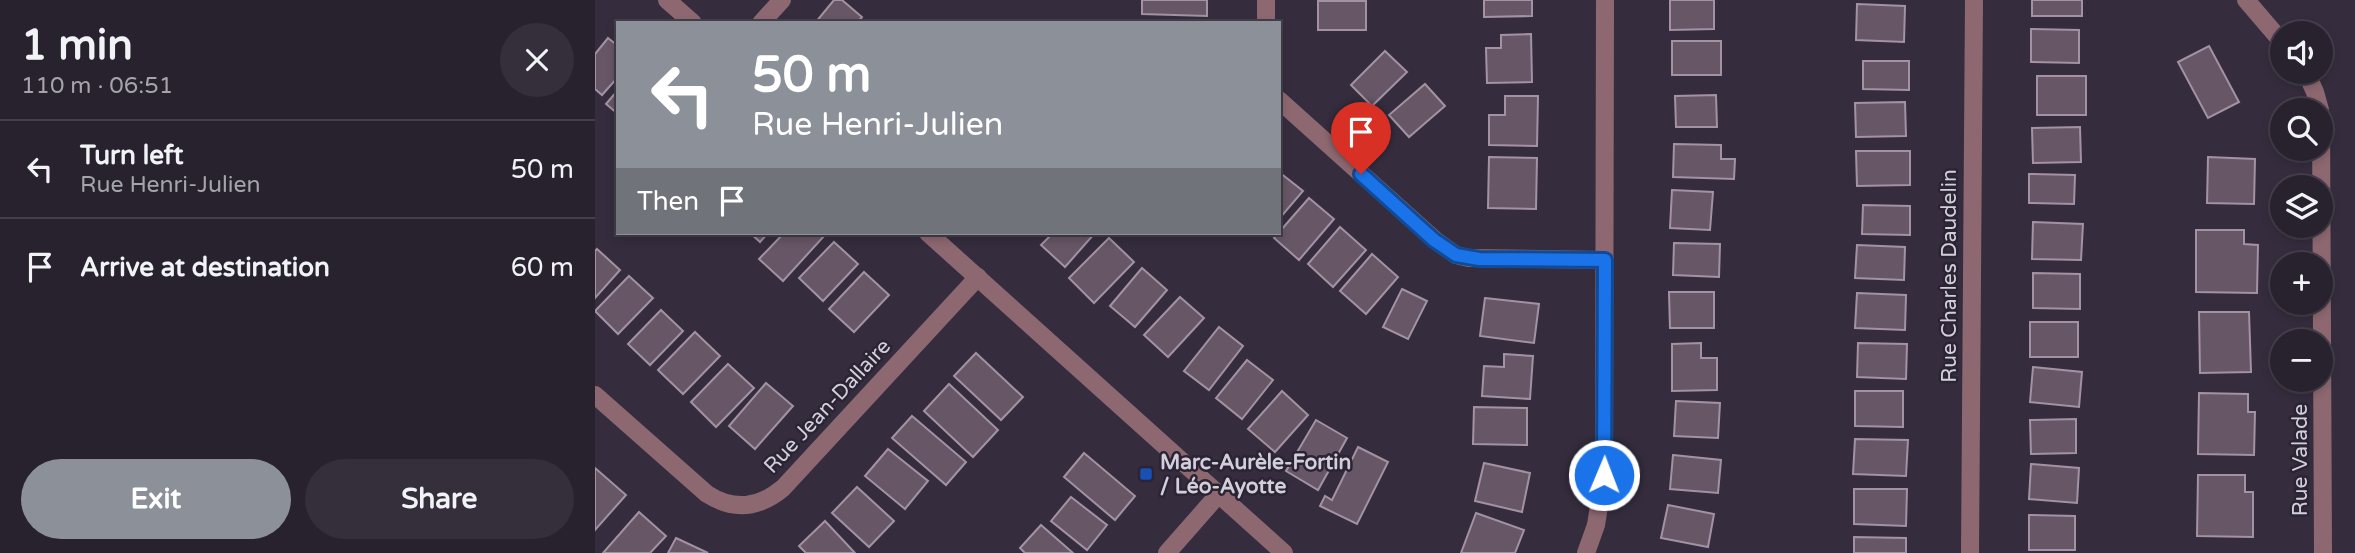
<!DOCTYPE html>
<html lang="en">
<head>
<meta charset="utf-8">
<style>
  body { margin:0; font-family:"Varela Round",sans-serif; background:#342f3a; color:#f1f3f6; height:100vh; display:flex; flex-direction:column; font-size:26px; white-space:nowrap }
  * { box-sizing:border-box; margin:0 }
  p { font-size:23px; color:#a5a4aa }
  .icon { flex:none; width:38px; height:38px; fill:none; stroke:currentColor; stroke-width:2; stroke-linecap:round; stroke-linejoin:round }
  .map { position:relative; flex:1; overflow:hidden }
  .sheet { display:flex; flex-direction:column; background:#28222e; width:595px }
  .sheet>* { flex:none }
  .hud { position:absolute; left:21px; top:21px; width:665px; height:214px; border-radius:0px; box-shadow:0 4px 10px #0003,0 0 0 2px #443f4a; background:#8c9099; color:#fff; overflow:hidden }
  .fabs { position:absolute; left:1675px; top:21px; display:grid; gap:14px }
  .fabs a { display:grid; place-items:center; width:63px; height:63px; border-radius:50%; background:#28222e; box-shadow:0 4px 10px #0003,0 0 0 2px #443f4a; font-size:35px }
  .pin { position:absolute; display:grid; place-items:center; width:60px; height:60px; color:#fff; margin:-72px -30px; border-radius:50% 50% 50% 0; rotate:-45deg; box-shadow:0 0 7px #0007 }
  .pin .icon { rotate:45deg }
  .me { position:absolute; width:77px; margin:-38px; rotate:1deg; stroke-linejoin:round; filter:drop-shadow(0 0 5px #0008) }
  .turn { display:flex; align-items:center; gap:24px; height:147px; padding:0 21px; font-size:32px }
  .turn .icon { width:91px; height:91px; stroke-width:2.5 }
  .turn b { display:block; font-size:49px; line-height:60px }
  .then { display:flex; align-items:center; height:66px; padding:0 21px; background:#0003; gap:14px; font-size:26px }
  .round { display:grid; place-items:center; flex:none; width:74px; height:74px; border-radius:37px; background:#342f3a }
  .headline { display:flex; align-items:center; justify-content:space-between; height:119px; padding:0 21px }
  h1 { font-size:42px; font-weight:800; line-height:52px }
  .cta { display:flex; gap:14px; margin-top:auto; padding:14px 21px }
  .cta a { flex:1; height:80px; border-radius:42px; background:#8c9099; color:#fff; font-size:28px; font-weight:800; line-height:80px; text-align:center }
  .cta a+a { background:#342f3a; color:#f1f3f6 }
  ul { padding:0; list-style:none }
  li { display:flex; align-items:center; gap:21px; height:98px; padding:0 21px; border-top:2px solid #443f4a }
  li div { flex:1 }
  li b { display:block; font-size:26px }
  li em { font-style:normal }
  main { display:flex; flex:1; min-height:0 }
  .map>svg:first-child { display:block }
  .building { fill:#665666; stroke:#a392a3; stroke-width:2 }
  .lines { fill:none; stroke-linecap:round; stroke-linejoin:round }
  .minor { stroke:#8e6871; stroke-width:18 }
  .route-casing { stroke:#114b97; stroke-width:18 }
  .route { stroke:#1a73e8; stroke-width:12 }
  .transit-dot { fill:#1a4fb4; stroke:#2b2434; stroke-width:2.5 }
  .labels { text-anchor:middle; stroke-width:5; stroke-linejoin:round; paint-order:stroke }
  .street-label { font-size:21px; fill:#d3cfda; stroke:#2b2434 }
  .poi-label { font-size:21px; font-weight:bold; fill:#d3cfda; stroke:#2b2434; text-anchor:start }
</style>
</head>
<body>
<main>
<section class="sheet">
<div class="headline"><div><h1>1 min</h1><p>110 m · 06:51</p></div><a class="round"><svg class="icon" aria-label="close" viewBox="0 0 24 24"><path d="M6 6l12 12M18 6L6 18"/></svg></a></div>
<ul>
<li><svg class="icon" aria-label="left" viewBox="0 0 24 24"><path d="M17 20v-9H6M10 6l-5 5 5 5"/></svg><div><b>Turn left</b><p>Rue Henri-Julien</p></div><em>50 m</em></li>
<li><svg class="icon" aria-label="arrive" viewBox="0 0 24 24"><path d="M6 21V4h12l-3 4 3 4H6"/></svg><div><b>Arrive at destination</b></div><em>60 m</em></li>
</ul>
<div class="cta"><a>Exit</a><a>Share</a></div>
</section>
<div class="map">
<svg width="1760" height="553" viewBox="0 0 1760 553">
  <rect width="100%" height="100%" fill="#352d3e"/>
  <g class="building">
    <path d="M239 0H247L267 17 262 23H220Z"/>
    <path d="M547 0H612V16L547 14Z"/>
    <path d="M889 0H937V16L889 17Z"/>
    <path d="M1075 0H1119V29L1075 30Z"/>
    <rect x="1437" y="0" width="50" height="16"/>
    <rect x="723" y="1" width="48" height="29"/>
    <path d="M1262 4 1310 6 1309 42 1261 40Z"/>
    <path d="M1436 29 1484 30V63L1436 62Z"/>
    <path d="M936 34 937 82 892 83 891 48H906V35Z"/>
    <path d="M13 38 23 46V77L7 95 0 89V54Z"/>
    <rect x="1077" y="41" width="49" height="34"/>
    <path d="M1614 46 1644 102 1613 118 1583 62Z"/>
    <path d="M790 51 812 72 777 106 756 85Z"/>
    <path d="M1268 61H1314V90L1268 89Z"/>
    <rect x="1442" y="76" width="49" height="39"/>
    <path d="M830 84 850 106 814 137 794 115Z"/>
    <path d="M23 90V114L11 104Z"/>
    <path d="M1121 95 1122 127H1081L1080 96Z"/>
    <path d="M910 96H943L942 146 894 145V115H910Z"/>
    <path d="M1310 102 1311 136 1261 137 1260 103Z"/>
    <path d="M1485 127 1486 162 1438 163 1437 128Z"/>
    <path d="M1079 144 1126 145V159H1140L1139 179 1078 177Z"/>
    <path d="M1261 151H1315V185L1262 186Z"/>
    <path d="M894 157 942 158 941 209 893 208Z"/>
    <path d="M1613 157 1660 159 1659 204 1612 203Z"/>
    <path d="M684 172 708 191 684 219Z"/>
    <path d="M1434 174 1480 175 1479 204 1434 203Z"/>
    <path d="M1077 190 1118 192 1115 230 1075 228Z"/>
    <path d="M714 198 739 219 704 260 679 238Z"/>
    <path d="M1268 205 1315 206V235L1267 234Z"/>
    <path d="M1438 222 1488 224 1486 260 1437 259Z"/>
    <path d="M745 227 771 250 738 287 713 264Z"/>
    <path d="M1601 230H1649V244L1663 245 1662 293 1601 292Z"/>
    <path d="M155 233H173L165 242Z"/>
    <path d="M189 233H228L230 235 188 281 164 259Z"/>
    <path d="M458 233H500L470 267 446 245Z"/>
    <path d="M514 238 539 262 499 303 474 278Z"/>
    <path d="M239 242 263 264 228 301 204 278Z"/>
    <path d="M1079 243 1125 244 1124 277 1078 275Z"/>
    <path d="M1262 245 1310 247 1309 280 1260 278Z"/>
    <path d="M2 249 25 270 0 298V251Z"/>
    <path d="M777 254 803 277 771 314 745 291Z"/>
    <path d="M547 268 572 290 540 327 515 306Z"/>
    <path d="M269 272 294 295 259 332 234 309Z"/>
    <path d="M1438 273 1485 274V309L1438 308Z"/>
    <path d="M34 276 58 298 23 334 0 311Z"/>
    <path d="M807 289 832 301 813 339 788 327Z"/>
    <path d="M1074 292H1119V328H1075Z"/>
    <path d="M1262 293 1311 295 1310 330 1260 328Z"/>
    <path d="M585 297 609 318 573 357 549 335Z"/>
    <path d="M890 298 944 304 939 343 885 336Z"/>
    <path d="M66 310 88 331 55 365 33 344Z"/>
    <path d="M1604 312H1654L1656 372 1605 373Z"/>
    <rect x="1435" y="322" width="48" height="35"/>
    <path d="M624 327 648 346 614 390 589 371Z"/>
    <path d="M100 332 125 356 88 394 63 370Z"/>
    <path d="M1106 343V358H1122V390L1077 391V344Z"/>
    <path d="M1263 343 1312 344 1311 379 1262 377Z"/>
    <path d="M381 353 428 397 406 420 359 376Z"/>
    <path d="M909 354 938 356 935 399 887 396 889 366 909 367Z"/>
    <path d="M652 360 678 380 647 419 621 398Z"/>
    <path d="M133 364 159 388 121 427 96 402Z"/>
    <path d="M1438 367 1487 372 1484 407 1435 402Z"/>
    <path d="M171 383 198 406 160 449 134 426Z"/>
    <path d="M354 384 403 430 378 457 329 411Z"/>
    <path d="M687 391 713 415 680 452 653 429Z"/>
    <path d="M1260 391H1308V427L1260 426Z"/>
    <path d="M1604 393 1653 394V412H1660L1659 455 1603 454Z"/>
    <path d="M1081 401 1125 403 1123 438 1079 436Z"/>
    <path d="M879 407 932 408V445L878 444Z"/>
    <path d="M317 416 371 462 351 485 297 438Z"/>
    <path d="M1481 419V453L1436 454 1435 420Z"/>
    <path d="M721 420 752 438 723 490 691 471Z"/>
    <path d="M1260 439 1313 440 1311 476 1258 474Z"/>
    <path d="M763 447 793 462 762 524 725 506 730 496 737 500Z"/>
    <path d="M293 449 333 481 310 509 270 476Z"/>
    <path d="M489 453 540 496 520 520 469 477Z"/>
    <path d="M1078 455 1126 460 1123 493 1075 489Z"/>
    <path d="M889 463 935 473 927 512 880 501Z"/>
    <path d="M1436 464 1484 468 1482 503 1434 499Z"/>
    <path d="M0 468 31 495 0 530Z"/>
    <path d="M1603 475H1650V492H1658V537L1602 536Z"/>
    <path d="M262 487 299 521 274 547 237 513Z"/>
    <path d="M1259 489H1312L1311 526 1259 524Z"/>
    <path d="M476 497 512 525 492 550 456 521Z"/>
    <path d="M1073 505 1119 514 1113 547 1066 538Z"/>
    <path d="M44 512 71 536 55 553H8Z"/>
    <path d="M881 513 929 530 920 553H866Z"/>
    <path d="M1434 515 1480 516V550H1434Z"/>
    <path d="M230 521 260 553H211L204 546Z"/>
    <path d="M446 525 478 553H430L425 548Z"/>
    <path d="M1259 537 1311 538V553H1259Z"/>
    <path d="M81 538 113 553H73Z"/>
  </g>
  <g class="lines">
    <g class="minor">
      <path d="M72 0 98 23"/>
      <path d="M1651 0 1687 42"/>
      <path d="M166 23 187 0"/>
      <path d="M671 23V0"/>
      <path d="M1711 72 1720 92 1725 110"/>
      <path d="M684 100 840 240 861 255 874 258 1010 260"/>
      <path d="M1726 115 1728 553"/>
      <path d="M333 233 689 553"/>
      <path d="M0 395 112 494C139 511 164 508 188 488L383 277"/>
      <path d="M572 553 623 495"/>
      <path d="M991 553 1001 525 1009 475 1010 0"/>
      <path d="M1375 553 1379 0"/>
    </g>
  </g>
  <g class="lines">
    <g class="route-casing">
      <path id="route" d="M766 174 839 240 861 255 884 259 1010 260 1009 475"/>
    </g>
    <use href="#route" class="route"/>
  </g>
  <rect class="transit-dot" x="544" y="467" width="14" height="14" rx="3.5"/>
  <g class="labels">
    <g class="street-label">
      <text transform="translate(1354 276) rotate(-90)" y="7">Rue Charles Daudelin</text>
      <text transform="translate(232 406) rotate(-47)" y="7">Rue Jean-Dallaire</text>
      <text transform="translate(1705 460) rotate(-90)" y="7">Rue Valade</text>
    </g>
    <g class="poi-label">
      <text x="565" y="469">Marc-Aurèle-Fortin<tspan x="565" dy="24">/ Léo-Ayotte</tspan></text>
    </g>
  </g>
</svg>
<div class="fabs">
<a><svg class="icon" aria-label="sound" viewBox="0 0 24 24"><path d="M4 9h4l5-4v14l-5-4H4zM17 9q2 3 0 6"/></svg></a>
<a><svg class="icon" aria-label="search" viewBox="0 0 24 24"><circle cx="10" cy="10" r="6"/><path d="M15 15l6 6"/></svg></a>
<a><svg class="icon" aria-label="layers" viewBox="0 0 24 24"><path d="M12 4l9 5-9 5-9-5zM3 14l9 5 9-5"/></svg></a>
<a>+</a>
<a>−</a>
</div>
<div class="pin" style="left:766px;top:174px;background:#d93025"><svg class="icon" aria-label="arrive" viewBox="0 0 24 24"><path d="M6 21V4h12l-3 4 3 4H6"/></svg></div>
<svg class="me" style="left:1009px;top:475px" viewBox="-20 -20 40 40"><circle r="17" fill="#1a73e8" stroke="#fff" stroke-width="3"/><path d="M0-11L8 9 0 5-8 9z" fill="#fff"/></svg>
<div class="hud">
<div class="turn"><svg class="icon" aria-label="left" viewBox="0 0 24 24"><path d="M17 20v-9H6M10 6l-5 5 5 5"/></svg><div><b>50 m</b>Rue Henri-Julien</div></div>
<div class="then">Then<svg class="icon" aria-label="arrive" viewBox="0 0 24 24"><path d="M6 21V4h12l-3 4 3 4H6"/></svg></div>
</div>
</div>
</main>
</body>
</html>
